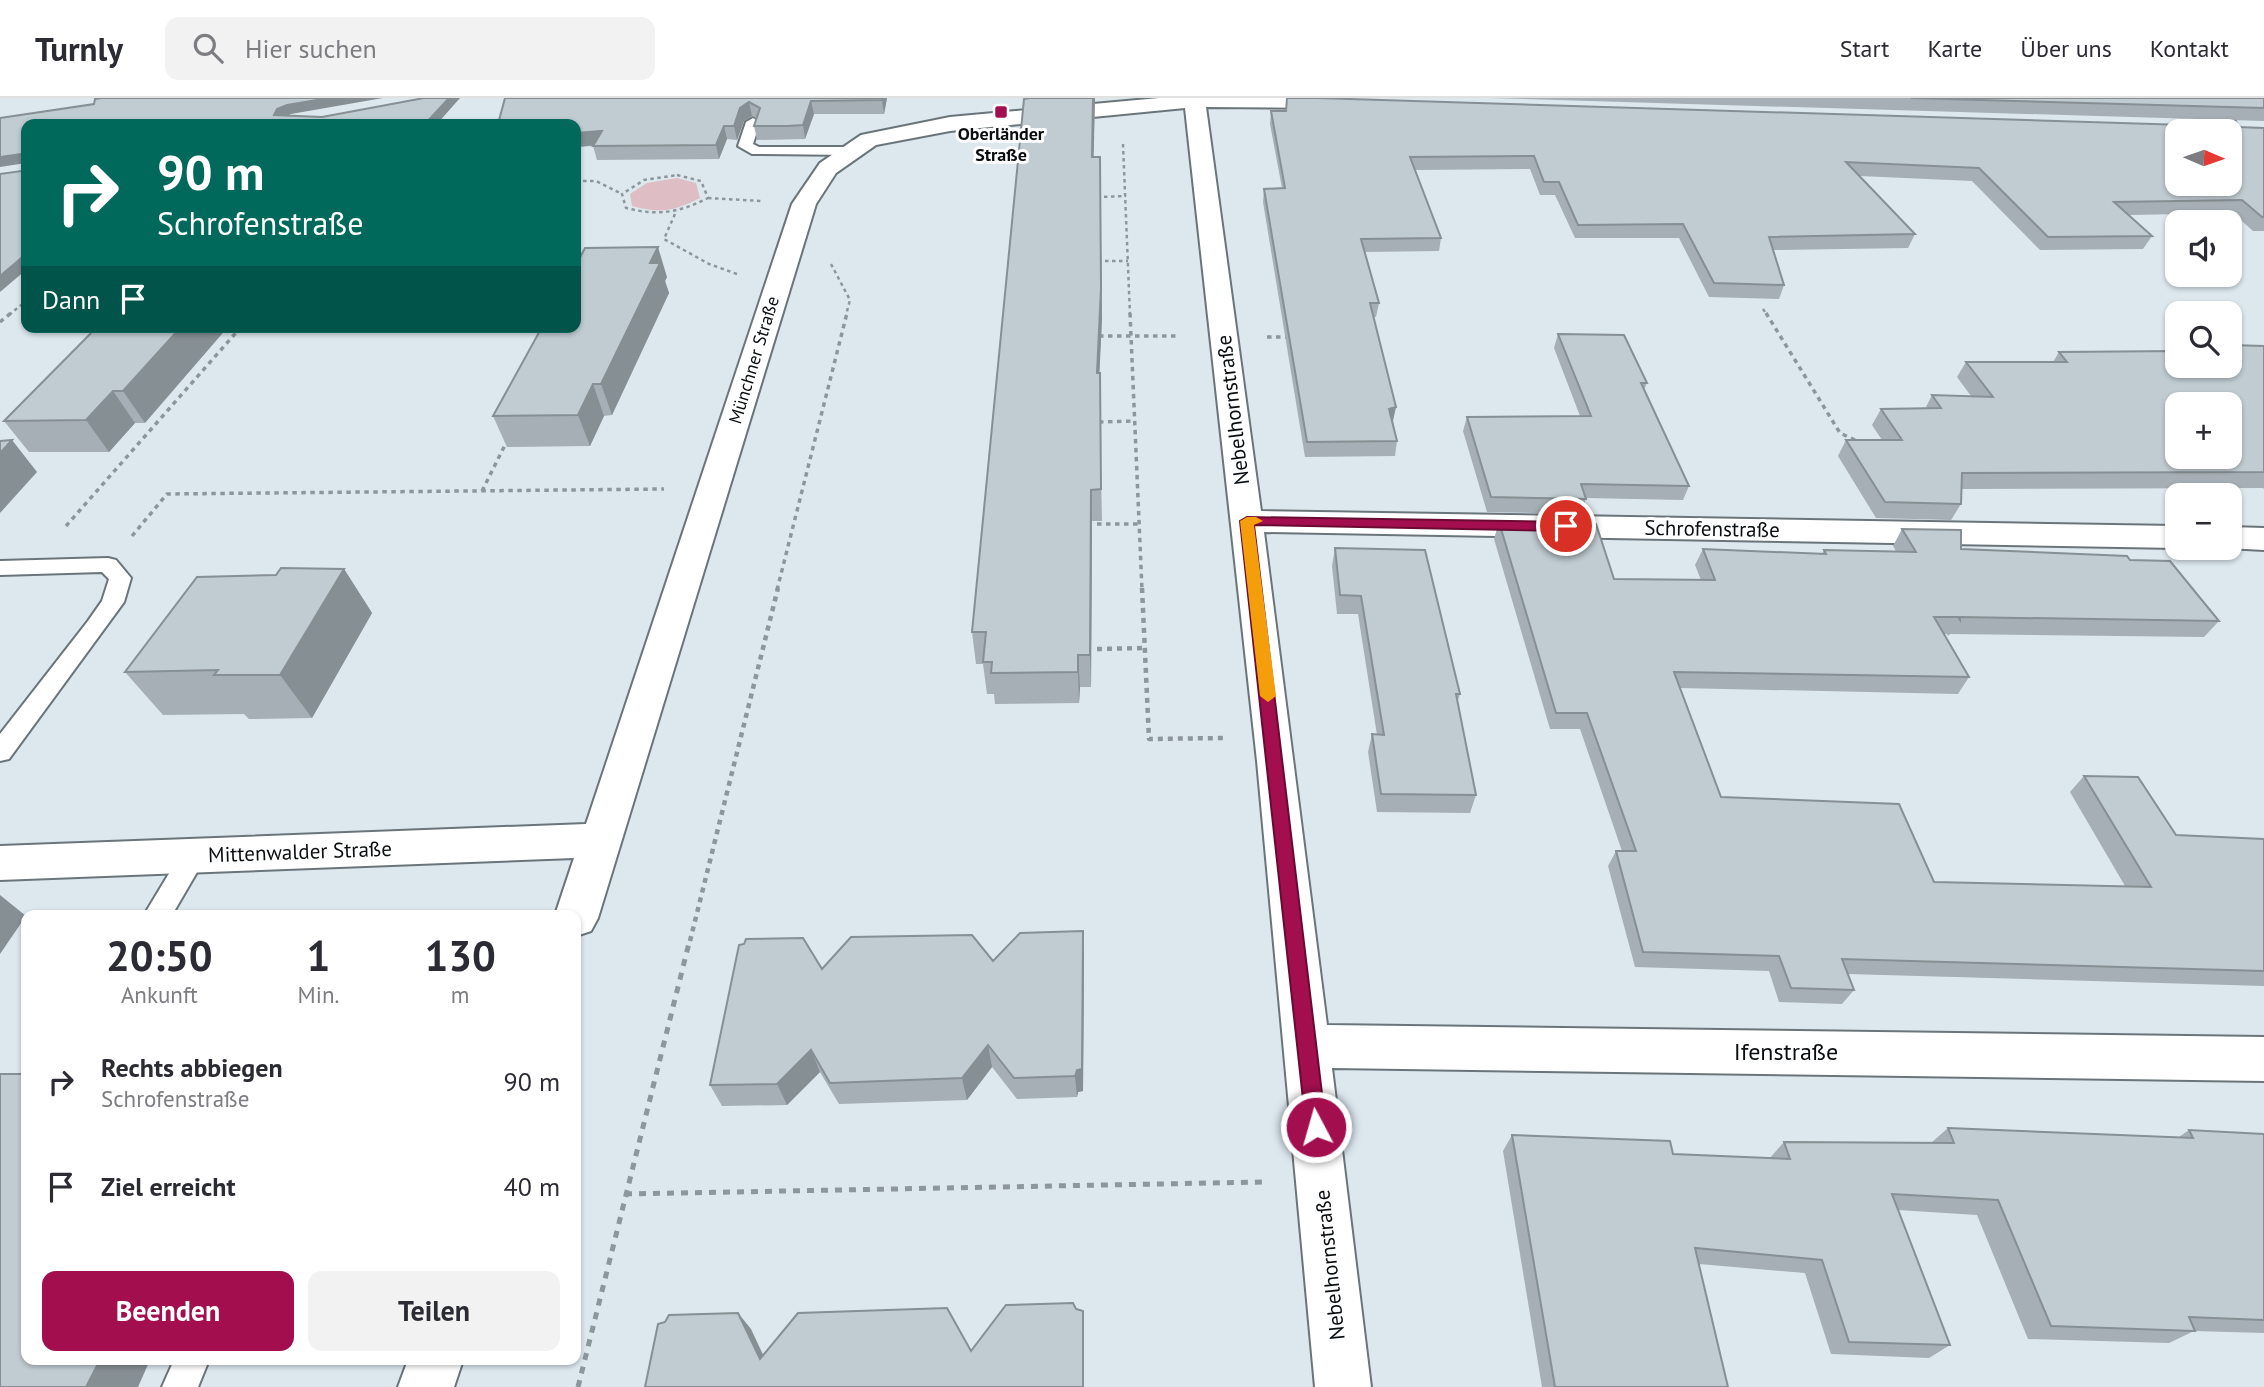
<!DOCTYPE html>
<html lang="de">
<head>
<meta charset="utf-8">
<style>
  body { margin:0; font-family:"PT Sans",sans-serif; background:#f2f2f3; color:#2b2b33; height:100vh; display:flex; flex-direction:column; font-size:26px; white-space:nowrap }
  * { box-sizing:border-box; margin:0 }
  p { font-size:23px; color:#7c7c81 }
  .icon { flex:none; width:38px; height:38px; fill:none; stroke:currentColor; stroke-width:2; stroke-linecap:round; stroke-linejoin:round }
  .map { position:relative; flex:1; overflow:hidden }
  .panel { position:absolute; left:21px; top:812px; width:560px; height:455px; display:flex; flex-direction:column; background:#fff; border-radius:14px; box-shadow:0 2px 5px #0004 }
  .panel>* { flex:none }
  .top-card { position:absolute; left:21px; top:21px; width:560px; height:214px; border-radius:14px; box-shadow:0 2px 5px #0004; background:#00695c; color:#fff; overflow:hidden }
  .needle { width:46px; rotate:92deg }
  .fabs { position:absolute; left:2165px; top:21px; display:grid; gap:14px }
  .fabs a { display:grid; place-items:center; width:77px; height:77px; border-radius:14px; background:#fff; box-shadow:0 2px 5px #0004; font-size:35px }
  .pin { position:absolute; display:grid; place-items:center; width:60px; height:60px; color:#fff; margin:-30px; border:4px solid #fff; border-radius:50%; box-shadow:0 2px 7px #0007 }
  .me { position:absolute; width:77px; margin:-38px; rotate:354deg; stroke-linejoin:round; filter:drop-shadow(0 0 5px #0008) }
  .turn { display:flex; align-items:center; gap:24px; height:147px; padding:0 21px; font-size:32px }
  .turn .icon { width:91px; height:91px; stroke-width:2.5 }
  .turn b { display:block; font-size:49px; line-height:60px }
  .then { display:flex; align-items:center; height:66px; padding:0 21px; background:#0003; gap:14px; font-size:26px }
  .eta { display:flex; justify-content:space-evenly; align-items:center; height:119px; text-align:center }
  .eta b { font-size:42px; font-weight:800; line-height:49px }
  .button { display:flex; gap:14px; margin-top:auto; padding:14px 21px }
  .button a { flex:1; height:80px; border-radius:14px; background:#a30f4e; color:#fff; font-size:28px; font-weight:800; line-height:80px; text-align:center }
  .button a+a { background:#f2f2f3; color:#2b2b33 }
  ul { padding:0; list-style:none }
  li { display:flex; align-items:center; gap:21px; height:105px; padding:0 21px }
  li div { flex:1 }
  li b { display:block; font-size:26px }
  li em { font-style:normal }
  header { display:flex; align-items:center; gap:42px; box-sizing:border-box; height:98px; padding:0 35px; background:#fff; border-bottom:2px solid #e1e1e2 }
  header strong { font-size:33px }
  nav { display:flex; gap:38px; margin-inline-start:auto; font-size:24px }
  .search { width:490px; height:63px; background:#f2f2f3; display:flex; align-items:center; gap:18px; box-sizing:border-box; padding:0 24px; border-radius:14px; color:#7c7c81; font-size:26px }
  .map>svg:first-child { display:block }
  .green { fill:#debec4 }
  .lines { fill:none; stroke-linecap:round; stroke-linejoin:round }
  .lane-casing { stroke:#6a757a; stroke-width:4 }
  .street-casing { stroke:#6a757a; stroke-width:4 }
  .path-far3 { stroke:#8d969b; stroke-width:2.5; stroke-dasharray:3.5 3.5; stroke-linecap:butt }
  .path-far2 { stroke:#8d969b; stroke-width:3.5; stroke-dasharray:4.5 4.5; stroke-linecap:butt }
  .path-far1 { stroke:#8d969b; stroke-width:4.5; stroke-dasharray:5 5; stroke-linecap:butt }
  .path { stroke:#8d969b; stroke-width:5; stroke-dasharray:7 7; stroke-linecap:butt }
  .lane { fill:#fff; fill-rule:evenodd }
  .street { fill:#fff; fill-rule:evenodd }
  .wall { fill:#a5afb5 }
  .shaded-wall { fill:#868f93 }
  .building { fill:#c0ccd2; stroke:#868f93; stroke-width:2; fill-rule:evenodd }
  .route { fill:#a30f4e; stroke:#6a0a33; stroke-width:2 }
  .slow { fill:#f59e0b }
  .poi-dot { fill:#a30f4e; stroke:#fff; stroke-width:2.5 }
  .labels { text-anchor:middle; stroke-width:6; stroke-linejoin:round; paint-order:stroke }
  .far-poi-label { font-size:18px; font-weight:bold; fill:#0a0e10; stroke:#fff }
  .far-street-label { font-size:18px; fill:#0a0e10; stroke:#fff }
  .street-label { font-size:21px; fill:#0a0e10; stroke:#fff }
  .near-street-label { font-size:24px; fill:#0a0e10; stroke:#fff }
</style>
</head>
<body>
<header>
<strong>Turnly</strong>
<div class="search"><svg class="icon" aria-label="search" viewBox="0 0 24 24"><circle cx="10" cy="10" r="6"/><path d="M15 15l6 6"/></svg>Hier suchen</div>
<nav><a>Start</a><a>Karte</a><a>Über uns</a><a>Kontakt</a></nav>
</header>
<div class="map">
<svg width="2264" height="1289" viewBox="0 0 2264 1289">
  <rect width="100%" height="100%" fill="#dce7ee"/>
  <path class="green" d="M677 80 696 85 700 100C673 113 662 116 632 108L630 96 647 85Z"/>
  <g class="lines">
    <g class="lane-casing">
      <g id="lane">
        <path d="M753 20 760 24 753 46 759 49H853L860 53 853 57 752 56 738 48 746 24Z"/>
        <path d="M108 460 116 462 131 480 124 504 9 661 0 663V636L88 523 102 503 109 481 102 474 0 477V463Z"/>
        <path d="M194 746 203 749 207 757 172 817H144L185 749Z"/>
        <path d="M174 1262H209L198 1289H162Z"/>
      </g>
    </g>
    <g class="street-casing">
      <g id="street">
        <path d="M1159 0H1346L1349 4 1346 9 1338 10 1206 9 1261 413 2177 428V450L1264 434 1327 927 2264 939V983L1332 970 1371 1289H1315L1257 663 1185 10 950 33 876 47 836 75 816 106 598 820 591 833 576 838V817H555L574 760 0 782V748L586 726 792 106 820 65 861 37 950 19Z"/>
        <path d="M2230 429 2264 430V452L2227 450H2230Z"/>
        <path d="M408 1262H463L454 1289H398Z"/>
      </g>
    </g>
    <g class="path-far3">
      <path d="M1123 46 1130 217"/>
      <path d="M677 77 701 83 708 100C678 115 658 118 626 110L622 96 644 82Z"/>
      <path d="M576 83H596L622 96"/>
      <path d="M1097 99 1126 98"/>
      <path d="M708 100 761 103"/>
      <path d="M675 116 664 141 709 166 737 176"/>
      <path d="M1098 163H1128"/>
      <path d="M831 166 850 202 846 217"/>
      <path d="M1763 211 1767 217"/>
      <path d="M9 217 26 203"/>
    </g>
    <g class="path-far2">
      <path d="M1130 215 1142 492"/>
      <path d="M1766 215 1840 335 1859 344"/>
      <path d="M0 224 11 215"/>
      <path d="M1099 238H1178"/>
      <path d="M1267 239H1290"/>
      <path d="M1099 324 1135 323"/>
      <path d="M482 393 508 341"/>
      <path d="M1097 426H1140"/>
      <path d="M66 428 241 229"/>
      <path d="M132 438 167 396 664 391"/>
      <path d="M777 492 847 215"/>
    </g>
    <g class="path-far1">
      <path d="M1142 490 1149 641 1223 640"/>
      <path d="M1097 551 1145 550"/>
      <path d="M690 843 778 490"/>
    </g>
    <g class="path">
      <path d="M625 1096 1265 1084"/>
      <path d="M578 1289 690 841"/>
    </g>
    <use href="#lane" class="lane"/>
    <use href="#street" class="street"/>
  </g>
  <g class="wall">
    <path d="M505 0H887L884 16H814L805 41 757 42 754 28 756 20 752 18 744 23 737 42 727 41 719 61 597 62 593 48 576 49V26Z"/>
    <path d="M1027 0H1095L1093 59 1100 87 1102 221 1099 275 1102 423H1092L1091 589H1080L1079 605 995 606 994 596H987L983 566H976L972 534Z"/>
    <path d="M1489 0H2264V23Z"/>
    <path d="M1271 13 2264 30V133H2253L2233 115 2129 117 2152 138 2143 151 2040 152 1972 83 1860 78 1915 136 1908 150 1773 152 1784 187 1779 201 1709 199 1679 140H1575L1555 97H1540L1530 71 1415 72 1441 140 1439 153 1364 154 1379 205 1376 219H1374L1393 323 1397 343 1395 358 1305 359 1263 104 1264 91 1282 90 1270 26Z"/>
    <path d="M667 179 665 183 669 195 612 317 604 318 590 348 507 349 493 318Z"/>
    <path d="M97 229 145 325H135L109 354H29L4 323Z"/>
    <path d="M1558 236 1647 285 1644 292 1689 388 1683 402 1586 400 1581 416 1487 414 1463 333 1467 319 1580 318 1554 250Z"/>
    <path d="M2174 246H2177V268L2264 248V391L2263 390 1962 391 1961 406 1951 422 1876 420 1838 358 1846 342H1882L1872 327 1881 311H1925L1932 297 1971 298 1957 279 1966 264H2053L2059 254H2169Z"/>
    <path d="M1499 424 1614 481 1701 482 1695 467 1703 451 1822 456 1824 452 1896 453 1893 448 1902 431 1961 451 2130 462 2219 523 2204 539 1950 536 1948 538 1947 536H1944L1969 579 1958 596 1680 590 1721 699 1934 784 2125 788 2070 694 2084 678 2176 737 2264 741V888L1848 876 1854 892 1842 906 1779 904 1769 873 1635 869 1608 768 1616 753H1622L1580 631H1550L1494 441Z"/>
    <path d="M1335 450 1460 596 1457 605 1476 697 1470 715 1377 714 1368 654 1372 636 1377 637 1358 516H1337L1332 468Z"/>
    <path d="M344 471 372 515 312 620 249 621 244 616 163 617 125 574 276 477Z"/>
    <path d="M1084 856 1083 993 1078 994 1077 999 1017 1001 992 969 967 1002 839 1006 820 974 787 1007 722 1008 710 987 822 871 993 863Z"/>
    <path d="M1948 1030 2179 1039 2189 1032 2264 1036V1235L2194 1233 2169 1245 2028 1241 1977 1117 1898 1112 1950 1247 1929 1260 1831 1256 1805 1175 1699 1166 1728 1289H1542L1503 1053 1512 1037 1673 1056 1769 1061 1784 1044 1931 1045Z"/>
  </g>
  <g class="shaded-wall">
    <path d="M329 0H383L291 16 282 20 274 17 277 11 287 7Z"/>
    <path d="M449 0H460L437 26H425Z"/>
    <path d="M882 0H887L884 16 882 2Z"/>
    <path d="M1027 0H1095L1093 87Z"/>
    <path d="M811 3 814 16 805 41 803 27Z"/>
    <path d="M749 4 752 18 744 23 737 42 734 28 740 10Z"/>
    <path d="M724 28 727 41 719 61 716 47Z"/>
    <path d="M602 33 606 46 576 49V35Z"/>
    <path d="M22 56 26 65 0 69V59Z"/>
    <path d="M1100 59 1102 221 1098 306 1097 275Z"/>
    <path d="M658 149 667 179 665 183 669 195 612 317 601 286 650 165Z"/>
    <path d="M26 156V172L0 194V178Z"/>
    <path d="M181 229H228L145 325 123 293Z"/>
    <path d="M593 286 604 318 590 348 578 317Z"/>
    <path d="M113 293 135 325 109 354 86 322Z"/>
    <path d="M1396 309 1393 323 1387 325 1389 311Z"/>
    <path d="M12 342 37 374 0 415V355Z"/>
    <path d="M1091 392 1092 423 1091 589 1090 557Z"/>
    <path d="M344 471 372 515 312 620 280 577Z"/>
    <path d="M1078 557 1080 589 1079 605 1078 574Z"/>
    <path d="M0 797 26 818 0 856Z"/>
    <path d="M1083 833 1084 856 1083 993 1078 994 1077 999 1075 978Z"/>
    <path d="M988 947 992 969 967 1002 962 980Z"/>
    <path d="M811 952 820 974 787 1007 777 986Z"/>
    <path d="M1083 1213 1084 1229V1289H1083Z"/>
    <path d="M738 1215 751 1231 772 1276 760 1261Z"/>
    <path d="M100 1262H150L138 1289H86Z"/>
  </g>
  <g class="building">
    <path d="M102 0H329L287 7 277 11 274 17 322 19 424 0H449L425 26H26V156L0 178V76L22 73V56L0 59V20L94 6 95 1Z"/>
    <path d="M505 0H882V2L811 3 803 27 788 28H754L760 10 749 4 740 10 734 28H724L716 47 593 48 602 33 576 35V26H498Z"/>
    <path d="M1030 0H1093L1092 59H1100L1101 190 1097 275H1100L1101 391 1091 392 1090 557H1078V574L991 575 992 564H983L986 534H972L1024 1Z"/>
    <path d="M1287 0H1317L2185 27 2188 23H2236L2238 29 2264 30V119H2262L2242 102 2114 104 2152 138 2048 139 1979 70 1846 64 1915 136 1769 139 1784 187 1714 185 1683 126 1578 127 1559 84H1544L1534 58 1410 59 1441 140 1361 141 1379 205H1370L1396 309 1389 311 1397 343 1307 344 1264 91 1285 90 1271 13H1286ZM2177 33H2230V86H2177Z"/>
    <path d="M1911 0H2264V10Z"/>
    <path d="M658 149 650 165H660L601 286H593L578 317 493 318 542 229H576V167L585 150Z"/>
    <path d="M97 229H181L123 293H113L86 322 4 323Z"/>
    <path d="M1558 236 1624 237 1647 285H1641L1689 388 1581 386 1586 401 1491 399 1467 319 1591 318Z"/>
    <path d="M2230 247 2264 248V374L1962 375 1961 406 1885 404 1846 342H1902L1881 311 1941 310 1932 297 1993 299 1966 264H2067L2059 254 2177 253V268H2230ZM2177 306H2230V359H2177Z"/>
    <path d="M12 342 0 355V343Z"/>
    <path d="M1499 424 1596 426 1614 481 1715 482 1703 451 1826 456 1824 452 1916 454 1902 431 1961 432V451L2127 458 2130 462 2170 463 2219 523 1960 519V522L1958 519H1934L1969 579 1674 574 1721 699 1899 706 1934 784 2151 789 2084 678 2138 679 2176 737 2264 741V873L1842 861 1854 892 1791 890 1779 858 1643 854 1616 753H1636L1587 615H1556Z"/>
    <path d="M1335 450 1425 452 1460 596H1456L1476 697 1381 696 1372 636 1384 637 1361 498 1340 497Z"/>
    <path d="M281 470 344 471 280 577H214L218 572 125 574 197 479 276 477Z"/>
    <path d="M1083 833 1082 971 1077 972 1075 978 1014 980 988 947 962 980 830 985 811 952 777 986 710 987 739 847 744 846 746 841 803 840 822 871 851 839 972 837 993 863 1020 835Z"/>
    <path d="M0 976H26V1262H100L86 1289H0Z"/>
    <path d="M1948 1030 2193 1040 2189 1032 2264 1036V1222L2189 1219 2195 1233 2051 1228 1998 1102 1892 1096 1950 1247 1849 1244 1822 1162 1695 1150 1728 1289H1555L1512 1037 1670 1043 1673 1056 1790 1061 1784 1044 1954 1045Z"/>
    <path d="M1073 1205 1076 1211 1083 1213V1289H645L658 1226 665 1224 669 1217 738 1215 760 1261 798 1215 947 1210 971 1253 1006 1207Z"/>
  </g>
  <path class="route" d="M1247 419 1566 424 1573 428 1566 433 1254 427 1326 1029 1323 1036 1316 1038 1309 1036 1306 1029 1240 423Z"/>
  <path class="slow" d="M1256 419 1263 423 1254 427 1276 598 1268 604 1260 598 1240 423 1247 419Z"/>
  <rect class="poi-dot" x="994" y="7" width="14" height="14" rx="3.5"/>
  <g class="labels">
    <g class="far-poi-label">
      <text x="1001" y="42">Oberländer<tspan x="1001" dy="21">Straße</tspan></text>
    </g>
    <g class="far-street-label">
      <text transform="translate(754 262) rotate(-73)" y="6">Münchner Straße</text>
    </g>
    <g class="street-label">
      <text transform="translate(1233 312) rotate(-97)" y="7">Nebelhornstraße</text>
      <text transform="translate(1712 431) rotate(1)" y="7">Schrofenstraße</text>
      <text transform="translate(300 754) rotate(-2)" y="7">Mittenwalder Straße</text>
      <text transform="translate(1330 1167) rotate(-96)" y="7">Nebelhornstraße</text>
    </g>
    <g class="near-street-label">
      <text x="1786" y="962">Ifenstraße</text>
    </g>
  </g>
</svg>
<div class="fabs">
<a><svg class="needle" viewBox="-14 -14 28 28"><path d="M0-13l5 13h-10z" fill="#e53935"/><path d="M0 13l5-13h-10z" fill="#7c7c81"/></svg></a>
<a><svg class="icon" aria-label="sound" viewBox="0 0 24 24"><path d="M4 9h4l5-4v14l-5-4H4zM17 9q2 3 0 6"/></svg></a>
<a><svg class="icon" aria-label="search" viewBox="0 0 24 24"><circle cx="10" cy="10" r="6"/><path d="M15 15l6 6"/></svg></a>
<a>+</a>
<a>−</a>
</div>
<div class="pin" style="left:1566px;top:428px;background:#d93025"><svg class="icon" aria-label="arrive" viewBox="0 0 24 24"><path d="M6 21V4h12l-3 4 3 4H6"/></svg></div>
<svg class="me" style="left:1316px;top:1029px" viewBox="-20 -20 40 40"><circle r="17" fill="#a30f4e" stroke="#fff" stroke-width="3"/><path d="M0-11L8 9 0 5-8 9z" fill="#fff"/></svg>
<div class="top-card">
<div class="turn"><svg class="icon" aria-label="right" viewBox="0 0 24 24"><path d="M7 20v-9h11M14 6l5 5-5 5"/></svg><div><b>90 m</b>Schrofenstraße</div></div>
<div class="then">Dann<svg class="icon" aria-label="arrive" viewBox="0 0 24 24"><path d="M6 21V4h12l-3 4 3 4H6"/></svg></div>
</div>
<section class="panel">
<div class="eta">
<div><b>20:50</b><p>Ankunft</p></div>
<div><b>1</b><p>Min.</p></div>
<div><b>130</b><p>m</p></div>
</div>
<ul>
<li><svg class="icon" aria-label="right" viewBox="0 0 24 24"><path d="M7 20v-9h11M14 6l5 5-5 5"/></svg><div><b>Rechts abbiegen</b><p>Schrofenstraße</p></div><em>90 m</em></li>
<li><svg class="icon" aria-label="arrive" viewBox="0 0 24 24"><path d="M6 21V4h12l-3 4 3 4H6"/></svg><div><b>Ziel erreicht</b></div><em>40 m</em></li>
</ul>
<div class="button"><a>Beenden</a><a>Teilen</a></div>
</section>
</div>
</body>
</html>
